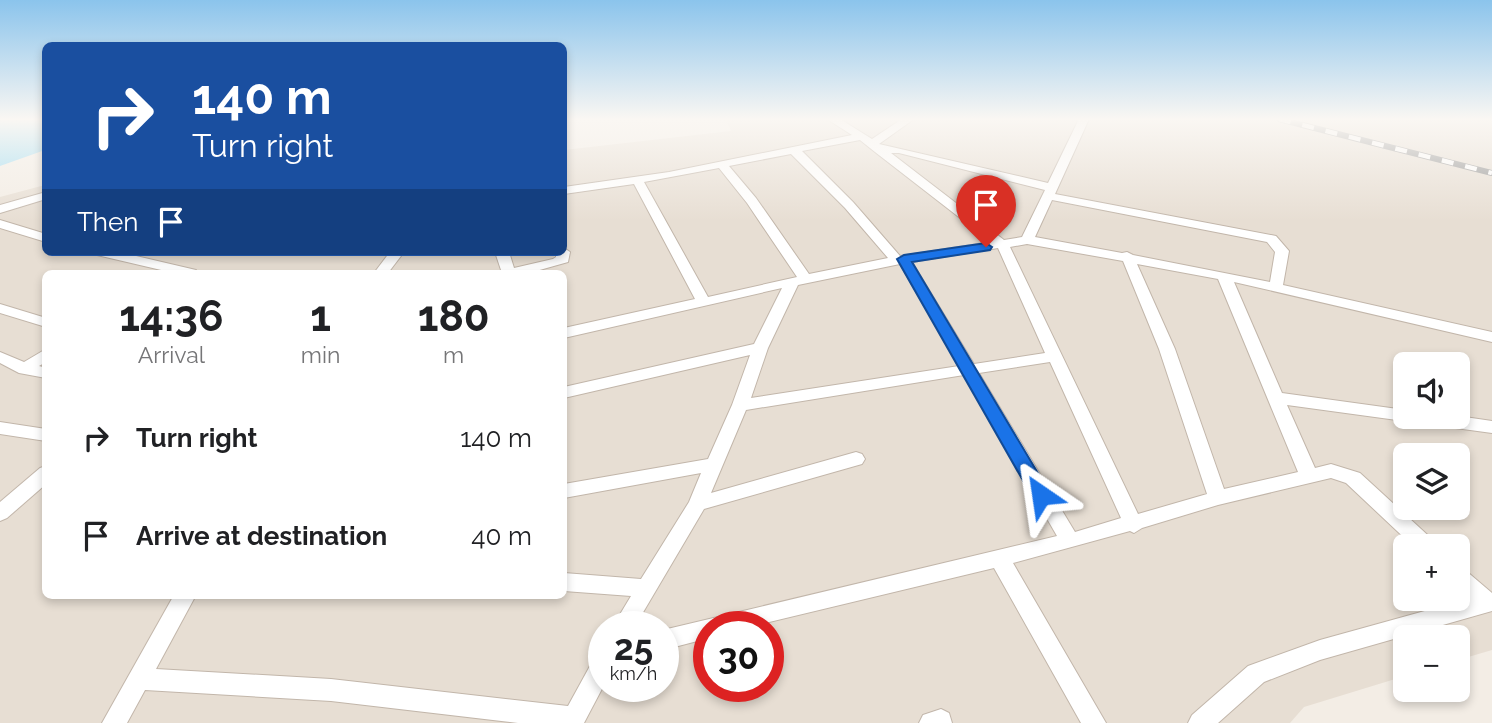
<!DOCTYPE html>
<html lang="en">
<head>
<meta charset="utf-8">
<style>
  body { margin:0; font-family:Raleway,sans-serif; background:#f6f6f6; color:#202124; height:100vh; display:flex; flex-direction:column; font-size:26px; white-space:nowrap }
  * { box-sizing:border-box; margin:0 }
  p { font-size:23px; color:#757577 }
  .icon { flex:none; width:38px; height:38px; fill:none; stroke:currentColor; stroke-width:2; stroke-linecap:round; stroke-linejoin:round }
  .map { position:relative; flex:1; overflow:hidden }
  .sheet { position:absolute; left:42px; top:270px; width:525px; height:329px; display:flex; flex-direction:column; background:#fff; border-radius:10px; box-shadow:0 4px 10px #0003 }
  .sheet>* { flex:none }
  .hud { position:absolute; left:42px; top:42px; width:525px; height:214px; border-radius:10px; box-shadow:0 4px 10px #0003; background:#1a4fa0; color:#fff; overflow:hidden }
  .tools { position:absolute; left:1393px; top:352px; display:grid; gap:14px }
  .tools a { display:grid; place-items:center; width:77px; height:77px; border-radius:10px; background:#fff; box-shadow:0 4px 10px #0003; font-size:35px }
  .speed { position:absolute; left:588px; top:611px; display:flex; gap:14px; font-size:35px; font-weight:700; text-align:center }
  .speed>* { display:grid; place-content:center; width:91px; height:91px; border-radius:50%; background:#fff; box-shadow:0 4px 10px #0003; line-height:1 }
  .speed small { font-size:18px; font-weight:400 }
  .speed .limit { border:10px solid #d22; background:#fff; color:#111 }
  .pin { position:absolute; display:grid; place-items:center; width:60px; height:60px; color:#fff; margin:-72px -30px; border-radius:50% 50% 50% 0; rotate:-45deg; box-shadow:0 0 7px #0007 }
  .pin .icon { rotate:45deg }
  .me { position:absolute; width:77px; margin:-38px; rotate:328deg; stroke-linejoin:round; filter:drop-shadow(0 0 5px #0008) }
  .turn { display:flex; align-items:center; gap:24px; height:147px; padding:0 35px; font-size:32px }
  .turn .icon { width:91px; height:91px; stroke-width:2.5 }
  .turn b { display:block; font-size:49px; line-height:60px }
  .then { display:flex; align-items:center; height:66px; padding:0 35px; background:#0003; gap:14px; font-size:26px }
  .eta { display:flex; justify-content:space-evenly; align-items:center; height:119px; text-align:center }
  .eta b { font-size:42px; font-weight:700; line-height:49px }
  ul { padding:0; list-style:none }
  li { display:flex; align-items:center; gap:21px; height:98px; padding:0 35px }
  li div { flex:1 }
  li b { display:block; font-size:26px }
  li em { font-style:normal }
  .map>svg:first-child { display:block }
  .residential { fill:#e7ded3; fill-rule:evenodd }
  .water { fill:#9fdcf2 }
  .lines { fill:none; stroke-linecap:round; stroke-linejoin:round }
  .street-casing { stroke:#c2b6aa; stroke-width:2 }
  .street { fill:#fff; fill-rule:evenodd }
  .rail-casing { stroke:#959595; stroke-width:6 }
  .rail { stroke:#fff; stroke-width:4.5; stroke-dasharray:12; stroke-linecap:butt }
  .route { fill:#1a73e8; stroke:#114b97; stroke-width:2 }
</style>
</head>
<body>
<div class="map">
<svg width="1492" height="723" viewBox="0 0 1492 723">
  <rect width="100%" height="100%" fill="#f3ede5"/>
  <path class="residential" d="M726 119H1492V650L1458 660V637H1405V676L1304 707 1290 723H0V197L45 185 46 252H564V150L731 131ZM46 273H564V595H46ZM1405 364H1458V416H1405ZM1405 455H1458V508H1405ZM1405 546H1458V598H1405ZM604 626H663V686H604ZM709 626H768V686H709Z"/>
  <path class="water" d="M0 119H45V150L0 166Z"/>
  <g class="lines">
    <g class="street-casing">
      <g id="street">
        <path d="M827 119H840L872 139 902 119H914L879 144 1048 183 1079 119H1089L1055 194 1276 236 1289 251 1283 285 1492 332V342L1234 282 1282 393 1405 410V416H1458L1492 421V433L1287 405 1315 468 1331 464 1360 473 1433 540 1436 546H1413L1346 483 1331 478 1218 505 1142 528 1134 533 1130 531 1013 563 1106 723H1081L994 568 753 626H709V638L663 650V630L1057 536 964 375 746 410 711 493 856 452 862 454 865 459 862 464 704 509 635 626H613L631 596 564 591V573L641 579 689 502 701 473 564 498V484L708 459 732 405 750 355 564 398V387L754 344 782 288 564 338V328L695 299 634 184 564 194V187L669 172 852 135ZM860 140 875 152 991 242 900 256 853 202 802 151ZM891 153H899L1045 190 1022 237 1004 240ZM791 154 845 208 888 258 809 274 756 198 729 166ZM719 168 747 203 797 277 708 297 644 182ZM1052 200 1267 242 1275 252 1270 282 1133 255 1127 252 1122 253 1035 237ZM1027 244 1123 261 1159 349 1207 494 1138 514 1010 247ZM998 248 1045 353 974 364 912 262ZM900 264 959 366 751 398 768 348 798 285ZM1137 264 1218 279 1298 472 1224 489 1175 349ZM1050 362 1121 518 1075 532 979 373Z"/>
        <path d="M46 192V199L0 213V205Z"/>
        <path d="M0 220 46 234V242L0 228Z"/>
        <path d="M564 248 570 252 568 262 529 273H502L495 252H509L514 268 553 259 556 257V252H564Z"/>
        <path d="M95 252H119L196 270 198 273H174L97 255Z"/>
        <path d="M390 252H404L388 273H374Z"/>
        <path d="M0 304 46 318V327L0 313Z"/>
        <path d="M46 349V362L39 366 46 368V378L19 373 0 363V352L24 362Z"/>
        <path d="M0 422 46 429V441L0 434Z"/>
        <path d="M46 466V484L7 518 0 521V502L40 468Z"/>
        <path d="M1458 567 1465 570 1492 593V611L1320 660 1264 682 1218 723H1188L1192 715 1248 666 1320 640 1468 599 1458 589Z"/>
        <path d="M174 595H196L156 669 331 679 568 706 596 655 604 652V685L584 723H518L331 701 145 690 127 723H102Z"/>
        <path d="M941 709 949 713 952 723H919L923 715Z"/>
      </g>
    </g>
    <use href="#street" class="street"/>
    <g class="rail-casing">
      <path id="rail" d="M1279 119 1492 173"/>
    </g>
    <use href="#rail" class="rail"/>
  </g>
  <linearGradient id="sky" x2="0" y2="1"><stop stop-color="#8bc4ec"/><stop offset="0.54" stop-color="#faf7f3"/><stop offset="1" stop-color="#faf7f3" stop-opacity="0"/></linearGradient>
  <rect width="1492" height="221" fill="url(#sky)"/>
  <path class="route" d="M986 243 992 247 990 250 912 262 1051 495 1041 502 1034 500 897 259 904 255Z"/>
</svg>
<div class="tools">
<a><svg class="icon" aria-label="sound" viewBox="0 0 24 24"><path d="M4 9h4l5-4v14l-5-4H4zM17 9q2 3 0 6"/></svg></a>
<a><svg class="icon" aria-label="layers" viewBox="0 0 24 24"><path d="M12 4l9 5-9 5-9-5zM3 14l9 5 9-5"/></svg></a>
<a>+</a>
<a>−</a>
</div>
<div class="speed"><div>25<small>km/h</small></div><div class="limit">30</div></div>
<div class="pin" style="left:986px;top:247px;background:#d93025"><svg class="icon" aria-label="arrive" viewBox="0 0 24 24"><path d="M6 21V4h12l-3 4 3 4H6"/></svg></div>
<svg class="me" style="left:1041px;top:495px" viewBox="-20 -20 40 40"><path d="M0-17L14 15 0 8-14 15z" fill="#1a73e8" stroke="#fff" stroke-width="4"/></svg>
<div class="hud">
<div class="turn"><svg class="icon" aria-label="right" viewBox="0 0 24 24"><path d="M7 20v-9h11M14 6l5 5-5 5"/></svg><div><b>140 m</b>Turn right</div></div>
<div class="then">Then<svg class="icon" aria-label="arrive" viewBox="0 0 24 24"><path d="M6 21V4h12l-3 4 3 4H6"/></svg></div>
</div>
<section class="sheet">
<div class="eta">
<div><b>14:36</b><p>Arrival</p></div>
<div><b>1</b><p>min</p></div>
<div><b>180</b><p>m</p></div>
</div>
<ul>
<li><svg class="icon" aria-label="right" viewBox="0 0 24 24"><path d="M7 20v-9h11M14 6l5 5-5 5"/></svg><div><b>Turn right</b></div><em>140 m</em></li>
<li><svg class="icon" aria-label="arrive" viewBox="0 0 24 24"><path d="M6 21V4h12l-3 4 3 4H6"/></svg><div><b>Arrive at destination</b></div><em>40 m</em></li>
</ul>
</section>
</div>
</body>
</html>
